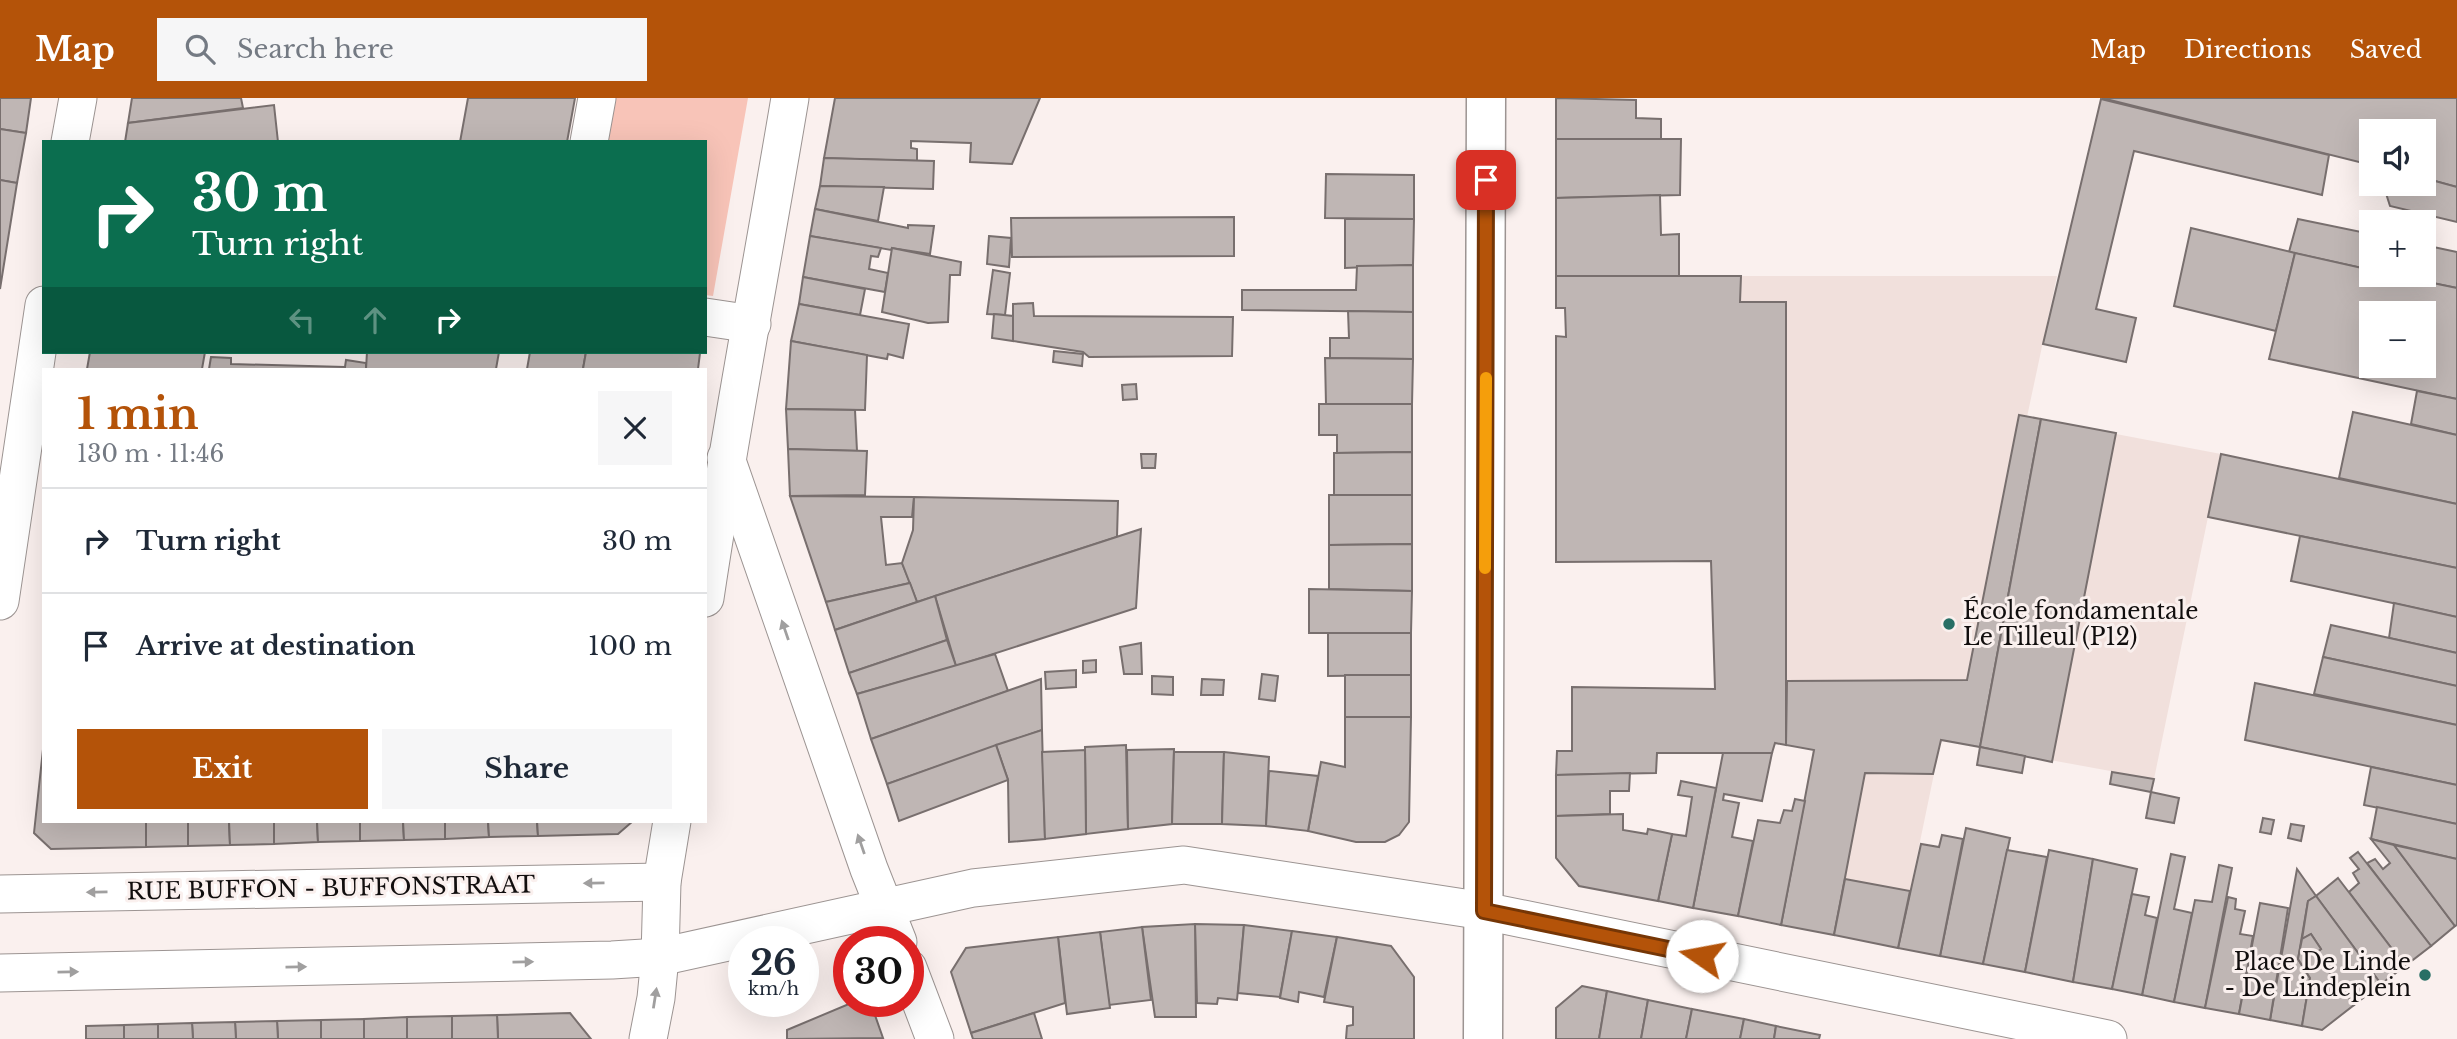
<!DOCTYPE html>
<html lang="en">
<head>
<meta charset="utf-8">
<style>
  body { margin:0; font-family:"Libre Baskerville",serif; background:#f6f6f7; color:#1f2937; height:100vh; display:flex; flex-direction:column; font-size:26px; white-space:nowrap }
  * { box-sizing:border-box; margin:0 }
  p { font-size:23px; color:#747a83 }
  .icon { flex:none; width:38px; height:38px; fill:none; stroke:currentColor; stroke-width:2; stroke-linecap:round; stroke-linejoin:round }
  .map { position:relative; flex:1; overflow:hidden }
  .details { position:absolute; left:42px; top:270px; width:665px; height:455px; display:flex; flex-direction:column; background:#fff; border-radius:0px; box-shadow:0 7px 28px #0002 }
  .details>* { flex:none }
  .top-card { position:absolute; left:42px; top:42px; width:665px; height:214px; border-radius:0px; box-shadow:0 7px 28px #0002; background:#0b6e4f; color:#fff; overflow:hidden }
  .controls { position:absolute; left:2359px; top:21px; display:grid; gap:14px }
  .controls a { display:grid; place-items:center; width:77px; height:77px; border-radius:0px; background:#fff; box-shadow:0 7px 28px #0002; font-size:35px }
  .speed { position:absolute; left:728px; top:828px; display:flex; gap:14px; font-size:35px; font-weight:700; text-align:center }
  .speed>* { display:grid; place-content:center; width:91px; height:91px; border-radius:50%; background:#fff; box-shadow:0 7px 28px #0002; line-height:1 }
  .speed small { font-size:18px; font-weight:400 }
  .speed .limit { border:10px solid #d22; background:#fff; color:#111 }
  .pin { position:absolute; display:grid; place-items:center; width:60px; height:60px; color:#fff; margin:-30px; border-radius:14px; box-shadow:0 4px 10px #0006 }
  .me { position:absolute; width:77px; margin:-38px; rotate:282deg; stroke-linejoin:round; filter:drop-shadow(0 0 5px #0008) }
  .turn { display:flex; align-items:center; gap:24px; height:147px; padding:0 35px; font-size:32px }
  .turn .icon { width:91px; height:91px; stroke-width:2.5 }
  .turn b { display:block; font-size:49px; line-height:60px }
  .lanes { display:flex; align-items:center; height:66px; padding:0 35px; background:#0003; justify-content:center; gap:35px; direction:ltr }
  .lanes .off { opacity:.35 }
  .round { display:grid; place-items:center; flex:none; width:74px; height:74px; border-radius:0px; background:#f6f6f7 }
  .overview { display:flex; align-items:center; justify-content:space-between; height:119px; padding:0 35px }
  h1 { font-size:42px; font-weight:700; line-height:52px; color:#b45309 }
  .action { display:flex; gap:14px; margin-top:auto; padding:14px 35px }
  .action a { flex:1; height:80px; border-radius:0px; background:#b45309; color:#fff; font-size:28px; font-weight:700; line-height:80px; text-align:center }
  .action a+a { background:#f6f6f7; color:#1f2937 }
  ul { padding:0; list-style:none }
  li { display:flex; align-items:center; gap:21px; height:105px; padding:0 35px; border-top:2px solid #e0e1e3 }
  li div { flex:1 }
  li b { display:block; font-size:26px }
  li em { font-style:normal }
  header { display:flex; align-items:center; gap:42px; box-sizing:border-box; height:98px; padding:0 35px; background:#b45309; color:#fff }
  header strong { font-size:33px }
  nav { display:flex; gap:38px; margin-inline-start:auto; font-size:24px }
  .search { width:490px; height:63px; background:#f6f6f7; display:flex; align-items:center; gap:18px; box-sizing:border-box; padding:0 24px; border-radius:0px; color:#747a83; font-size:26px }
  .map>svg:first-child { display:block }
  .built { fill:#f1e0dc }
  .green { fill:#f8c4b8 }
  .building { fill:#bfb6b4; stroke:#786f6e; stroke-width:2; fill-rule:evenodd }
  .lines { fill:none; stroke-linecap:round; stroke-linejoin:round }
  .minor-casing { stroke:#9c9492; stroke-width:39 }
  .tertiary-casing { stroke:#9c9492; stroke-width:41 }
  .minor { stroke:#fff; stroke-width:37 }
  .tertiary { stroke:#fff; stroke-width:38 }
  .oneway { fill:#a09f9f }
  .route-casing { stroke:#753606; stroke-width:18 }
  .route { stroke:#b45309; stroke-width:12 }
  .slow { stroke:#f59e0b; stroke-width:12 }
  .poi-dot { fill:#286f65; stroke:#faf0ee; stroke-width:2.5 }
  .labels { text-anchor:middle; stroke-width:6; stroke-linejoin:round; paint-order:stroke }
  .poi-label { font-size:23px; fill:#110e0e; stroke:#faf0ee; text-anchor:start }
  .street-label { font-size:23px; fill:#110e0e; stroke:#faf0ee }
</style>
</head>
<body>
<header>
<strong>Map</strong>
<div class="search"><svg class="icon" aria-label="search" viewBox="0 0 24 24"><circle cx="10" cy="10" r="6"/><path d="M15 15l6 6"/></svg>Search here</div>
<nav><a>Map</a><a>Directions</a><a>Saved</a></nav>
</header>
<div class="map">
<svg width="2457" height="941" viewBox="0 0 2457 941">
  <rect width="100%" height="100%" fill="#faf0ee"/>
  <path class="built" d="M1556 178H2057L2027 319 2221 356 2154 681 1941 642 1898 850 1781 827 1813 652 1775 645 1772 655H1658L1656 675 1556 677 1557 653H1572V589L1715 590 1711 463 1556 464V238H1566L1565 210H1556Z"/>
  <path class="green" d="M608 0H748L713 198 705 197V44H600Z"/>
  <g class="building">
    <path d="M0 0H31L26 35 0 31Z"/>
    <path d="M132 0H241L243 10 128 25Z"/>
    <path d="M468 0H575L567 44H460Z"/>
    <path d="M835 0H1040L1012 66 970 64 971 45 911 43V50L917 51V63L824 60Z"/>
    <path d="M1556 0 1636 2V20L1661 21V42L1556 41Z"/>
    <path d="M2102 0H2457V89L2424 80V33H2371V67Z"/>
    <path d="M2101 1 2329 57 2322 97 2134 53 2096 211 2136 220 2126 264 2043 246Z"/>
    <path d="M274 7 278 44H125L128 25Z"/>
    <path d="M0 31 26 35 17 85 0 82Z"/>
    <path d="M1556 41H1681L1680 97 1556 100Z"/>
    <path d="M824 60 934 63 933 91 820 88Z"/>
    <path d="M1326 76 1414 77V121L1325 120Z"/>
    <path d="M2424 80 2457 89V124L2390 108 2383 86H2424Z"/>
    <path d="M0 82 17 85 0 191Z"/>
    <path d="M820 88 884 89 878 123 815 111Z"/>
    <path d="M1660 97 1661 137 1679 136V178H1556V100Z"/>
    <path d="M815 111 908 130V127L934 128 930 156 892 150 891 152 810 138Z"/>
    <path d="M1234 119V158L1012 159 1011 120Z"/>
    <path d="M1345 121H1414L1413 167 1345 170Z"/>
    <path d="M2298 121 2371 136V172L2289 154Z"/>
    <path d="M2191 130 2295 155 2276 233 2174 208Z"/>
    <path d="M810 138 881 150 878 159 871 158 869 171 888 175 885 194 803 179Z"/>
    <path d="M989 138 1011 140 1009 169 987 166Z"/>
    <path d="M2424 147 2457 154V190L2394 177H2424Z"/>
    <path d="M892 150 961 164 960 177H950L948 224 928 225 882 214Z"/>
    <path d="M2295 155 2371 172V177H2394L2457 190V301L2269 261ZM2371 215H2424V268H2371Z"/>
    <path d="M1413 167V214L1242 212V192H1356L1357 168Z"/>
    <path d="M993 172 1010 175 1005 217 987 216Z"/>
    <path d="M1556 178H1741L1740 204H1786V647L1775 645 1772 655H1657L1656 675 1556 677 1557 653H1572V589L1715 591 1711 463 1556 464V238L1566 239 1565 210H1556Z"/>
    <path d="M803 179 865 191 860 217 799 206Z"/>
    <path d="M1033 205 1034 218 1233 219 1232 258 1089 259 1083 254 1013 243V206Z"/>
    <path d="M799 206 909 226 903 260 888 256 887 261 791 243Z"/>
    <path d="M1348 213 1413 214V261L1330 260V240H1349Z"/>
    <path d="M994 216 1013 218V243L992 240Z"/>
    <path d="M791 243 867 257 865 312 786 311Z"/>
    <path d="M1054 253 1083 256 1082 268 1053 264Z"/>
    <path d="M90 254H205L202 271H87Z"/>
    <path d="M367 254H499L496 271H366Z"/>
    <path d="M530 254H586L583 271H527Z"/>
    <path d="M586 254H693L700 255 698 271H583Z"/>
    <path d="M211 259 231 260V266L345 269 346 262 366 265V271H209Z"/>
    <path d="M1325 260 1413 261 1412 306H1326Z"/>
    <path d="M1136 286 1137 301 1123 302 1122 287Z"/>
    <path d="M2417 293 2457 301V337L2411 326Z"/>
    <path d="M1319 306H1412V354L1337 355V337H1319Z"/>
    <path d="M786 311 855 312 857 353 788 351Z"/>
    <path d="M2353 314 2457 337V406L2339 380Z"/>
    <path d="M2019 317 2041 321 1980 649 1941 642 1933 676 1865 675 1834 837 1781 827 1814 652 1786 647 1787 583 1967 582Z"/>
    <path d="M2041 321 2116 335 2052 664 1980 649Z"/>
    <path d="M788 351 867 353 865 397 790 398Z"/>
    <path d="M1412 354V397H1334V355Z"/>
    <path d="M1141 356H1156L1155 370H1142Z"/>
    <path d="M2221 356 2457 406V470L2208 419Z"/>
    <path d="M1329 397H1412V446L1329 447Z"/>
    <path d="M790 398 914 399 912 419H881L886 467 902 465 910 485 826 504Z"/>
    <path d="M914 399 1118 403 1117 439 917 504 902 465 913 432Z"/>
    <path d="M1141 431 1136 510 956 568 935 498Z"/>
    <path d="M2300 438 2457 470V519L2291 483Z"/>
    <path d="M1412 446V493L1329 491V447Z"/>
    <path d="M910 485 917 504 835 532 826 504Z"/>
    <path d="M1309 491 1412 493 1411 535H1309Z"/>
    <path d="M935 498 947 542 849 575 835 532Z"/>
    <path d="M2394 505 2457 519V555L2389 540Z"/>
    <path d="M2331 527 2457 555V588L2323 559Z"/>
    <path d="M1328 535H1411V577L1328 578Z"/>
    <path d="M947 542 956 568 857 596 849 575Z"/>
    <path d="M1141 545 1142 576H1124L1120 549Z"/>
    <path d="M995 556 1008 593 871 641 857 596Z"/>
    <path d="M2323 559 2457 588V627L2314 596Z"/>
    <path d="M1096 562V574L1083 575V563Z"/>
    <path d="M1076 572V589L1046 591 1045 574Z"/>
    <path d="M1262 576 1278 578 1275 603 1259 601Z"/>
    <rect x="1345" y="577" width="66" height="42"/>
    <path d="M1152 578 1173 579V597L1152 596Z"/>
    <path d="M1041 581 1042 632 887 686 871 641Z"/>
    <path d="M1202 581 1224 582 1223 597H1201Z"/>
    <path d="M2255 585 2457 627V687L2245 642Z"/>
    <path d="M1345 619H1411L1409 724 1399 737 1385 744H1356L1308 733 1321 664 1345 669Z"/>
    <path d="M1042 632 1045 741 1009 744 1008 682 996 647Z"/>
    <path d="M44 642V723H146V749L51 751 34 735Z"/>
    <path d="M996 647 1008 682 899 723 887 686Z"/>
    <path d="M1126 647 1128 731 1086 736 1085 649Z"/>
    <path d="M1980 649 2025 658 2022 675 1977 667Z"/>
    <path d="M1174 651 1172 726 1128 731 1127 652Z"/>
    <path d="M1085 652 1086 736 1045 741 1042 654Z"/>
    <path d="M1174 654H1224L1222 726H1172Z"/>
    <path d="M1224 654 1269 659 1266 728 1222 726Z"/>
    <path d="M1723 655H1772L1762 703 1724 696 1723 702 1739 705 1732 739 1753 743 1738 818 1693 810Z"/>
    <path d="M2371 669 2457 687V726L2364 707Z"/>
    <path d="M1269 673 1318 678 1308 733 1266 728Z"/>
    <path d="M2112 674 2154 681 2151 694 2110 686Z"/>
    <path d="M1630 675 1629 693H1610V716L1556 718V677Z"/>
    <path d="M1681 683 1716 690 1693 810 1658 803 1672 736 1686 738 1689 719 1692 699 1678 697Z"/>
    <path d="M2151 694 2179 700 2174 725 2146 720Z"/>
    <path d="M1795 701 1805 703 1781 827 1738 818 1758 722 1780 725 1784 712 1792 713Z"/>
    <path d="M2377 709 2457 726V761L2371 741Z"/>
    <path d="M1623 716V732L1647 736 1648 731 1672 736 1658 803 1579 788 1556 760V718Z"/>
    <path d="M2263 720 2274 722 2271 736 2260 734Z"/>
    <path d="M146 723H188V748L146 749Z"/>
    <path d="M188 723H229L230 747 188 748Z"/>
    <path d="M229 723H274V746L230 747Z"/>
    <path d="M274 723H317L318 744 274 746Z"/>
    <path d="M317 723H360V743L318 744Z"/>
    <path d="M360 723H403L404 742 360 743Z"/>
    <path d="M403 723H445V741L404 742Z"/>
    <path d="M445 723H488L489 739 445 741Z"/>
    <path d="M488 723H537L538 738 489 739Z"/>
    <path d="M537 723H633L618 736 538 738Z"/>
    <path d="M2291 726 2304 728 2301 743 2288 740Z"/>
    <path d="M1966 730 2010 740 1983 866 1940 858Z"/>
    <path d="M1942 737 1963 741 1940 858 1898 850 1921 746 1939 749Z"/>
    <path d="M2371 741 2394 747 2455 828 2431 848 2367 765 2375 761 2383 771 2390 765Z"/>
    <path d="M2394 747 2457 761V827L2455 828Z"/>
    <path d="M2007 752 2047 759 2025 874 1983 866Z"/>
    <path d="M2049 752 2093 761 2073 884 2025 874Z"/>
    <path d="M2358 754 2431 848 2405 868 2349 794 2359 785 2353 775 2359 771 2350 760Z"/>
    <path d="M2171 756 2185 759 2174 811 2192 815 2174 904 2142 897Z"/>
    <path d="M2093 761 2137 771 2112 891 2073 884Z"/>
    <path d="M2219 767 2232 770 2205 910 2174 904 2195 802 2212 804Z"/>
    <path d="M2297 771 2316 798 2308 803 2298 861 2310 880 2302 928 2270 922Z"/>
    <path d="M2338 780 2405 868 2381 886 2316 798Z"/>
    <path d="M1845 781 1910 793 1898 850 1834 837Z"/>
    <path d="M2132 796 2149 799 2145 817 2157 820 2142 897 2112 891Z"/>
    <path d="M2316 798 2381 886 2354 907 2315 856 2321 851 2311 836 2302 841 2308 803Z"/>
    <path d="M2228 799 2236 801 2235 811 2245 813 2240 836 2253 838 2239 916 2205 910Z"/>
    <path d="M2260 805 2288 810 2270 922 2239 916Z"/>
    <path d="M1195 826 1244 827 1237 902 1218 900 1217 906 1197 905Z"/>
    <path d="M1195 826 1196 919H1155L1142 829Z"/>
    <path d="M1244 827 1292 833 1280 899 1238 895Z"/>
    <path d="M1142 829 1151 902 1109 907 1100 834Z"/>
    <path d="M1292 833 1337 839 1324 899 1299 894 1298 904 1280 900Z"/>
    <path d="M1100 834 1110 910 1067 916 1058 839Z"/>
    <path d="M2311 836 2321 851 2315 856 2354 907 2322 932 2302 928 2310 880 2298 861 2302 841Z"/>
    <path d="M1058 839 1065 905 971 935 951 874 966 850Z"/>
    <path d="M1337 839 1391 848 1414 879V941H1346L1347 928 1353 927V909L1324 904Z"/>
    <path d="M1582 888 1607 893 1599 941H1556V910Z"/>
    <path d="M1607 893 1648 902 1641 941H1599Z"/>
    <path d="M1648 902 1692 911 1686 941H1641Z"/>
    <path d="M856 903H870L883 940 787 941V932Z"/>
    <path d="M1692 911 1744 921 1740 941H1686Z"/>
    <path d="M570 915 591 941H498L497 917Z"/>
    <path d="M1034 915 1042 941H973L971 935Z"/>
    <path d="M497 917 498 941H452V918Z"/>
    <path d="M452 918V941H407V919Z"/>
    <path d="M407 919V941H364V921Z"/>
    <path d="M364 921V941H321V922Z"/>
    <path d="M1744 921 1776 928 1774 941H1740Z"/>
    <path d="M321 922V941H278L277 923Z"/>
    <path d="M277 923 278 941H236L235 924Z"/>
    <path d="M235 924 236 941H193L192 925Z"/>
    <path d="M192 925 193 941H158V926Z"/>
    <path d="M158 926V941H124V927Z"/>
    <path d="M124 927V941H86V928Z"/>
    <path d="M1776 928 1820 937 1819 941H1774Z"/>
  </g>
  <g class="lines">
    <g class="minor-casing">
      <g id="minor">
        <path d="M70 44 78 0"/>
        <path d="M589 44 597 0"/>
        <path d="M705 219 752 226"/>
        <path d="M726 360 869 771 898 844"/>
        <path d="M705 500C730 333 762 167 790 0"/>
        <path d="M0 503 44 207"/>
        <path d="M0 796 662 784"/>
        <path d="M908 870 935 941"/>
        <path d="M0 875 612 862 660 859 973 790 1184 767 1484 813 2108 941"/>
        <path d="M648 941 656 900 660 859 662 784 672 723"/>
      </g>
    </g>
    <g class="tertiary-casing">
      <path id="tertiary" d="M1483 941 1486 0"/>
    </g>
    <use href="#minor" class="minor"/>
    <use href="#tertiary" class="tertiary"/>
  </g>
  <defs><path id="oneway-solid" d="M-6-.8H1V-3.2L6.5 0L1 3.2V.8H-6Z" transform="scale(1.75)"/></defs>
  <g class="oneway">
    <use href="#oneway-solid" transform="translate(785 532) rotate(-109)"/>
    <use href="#oneway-solid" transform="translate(861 746) rotate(-109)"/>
    <use href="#oneway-solid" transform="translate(594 785) rotate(179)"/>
    <use href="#oneway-solid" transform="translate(97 794) rotate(179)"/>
    <use href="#oneway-solid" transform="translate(523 864) rotate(-1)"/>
    <use href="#oneway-solid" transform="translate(296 869) rotate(-1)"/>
    <use href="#oneway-solid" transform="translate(68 874) rotate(-1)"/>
    <use href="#oneway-solid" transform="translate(655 900) rotate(-81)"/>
  </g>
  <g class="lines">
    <g class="route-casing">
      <path id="route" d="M1486 82 1484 813 1702 858"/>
    </g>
    <use href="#route" class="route"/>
    <path class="slow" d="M1485 470 1486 280"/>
  </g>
  <g class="poi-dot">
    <circle cx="1949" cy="526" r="7"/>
    <circle cx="2425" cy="877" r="7"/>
  </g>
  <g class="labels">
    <g class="poi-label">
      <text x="1963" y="521">École fondamentale<tspan x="1963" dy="26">Le Tilleul (P12)</tspan></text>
      <text x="2411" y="872" text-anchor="end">Place De Linde<tspan x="2411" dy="26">- De Lindeplein</tspan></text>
    </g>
    <g class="street-label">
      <text transform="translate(331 790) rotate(-1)" y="8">RUE BUFFON - BUFFONSTRAAT</text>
    </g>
  </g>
</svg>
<div class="controls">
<a><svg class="icon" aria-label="sound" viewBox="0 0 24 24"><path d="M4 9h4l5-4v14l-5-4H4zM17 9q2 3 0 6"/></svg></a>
<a>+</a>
<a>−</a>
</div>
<div class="speed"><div>26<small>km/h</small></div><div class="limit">30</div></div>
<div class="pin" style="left:1486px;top:82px;background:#d93025"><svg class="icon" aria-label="arrive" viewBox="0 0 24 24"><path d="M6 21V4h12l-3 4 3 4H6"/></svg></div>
<svg class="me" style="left:1702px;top:858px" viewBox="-20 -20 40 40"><circle r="19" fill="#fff"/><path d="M0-13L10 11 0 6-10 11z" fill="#b45309"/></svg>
<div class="top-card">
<div class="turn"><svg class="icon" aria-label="right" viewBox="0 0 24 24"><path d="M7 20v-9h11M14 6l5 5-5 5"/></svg><div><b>30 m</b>Turn right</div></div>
<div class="lanes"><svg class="icon off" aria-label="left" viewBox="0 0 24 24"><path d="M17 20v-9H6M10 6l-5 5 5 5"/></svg><svg class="icon off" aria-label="ahead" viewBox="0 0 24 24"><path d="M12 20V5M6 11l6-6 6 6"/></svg><svg class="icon" aria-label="right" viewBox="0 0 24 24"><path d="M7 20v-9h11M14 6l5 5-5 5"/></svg></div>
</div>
<section class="details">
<div class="overview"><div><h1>1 min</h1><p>130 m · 11:46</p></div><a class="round"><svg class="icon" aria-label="close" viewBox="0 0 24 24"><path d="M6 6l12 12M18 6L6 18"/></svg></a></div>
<ul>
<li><svg class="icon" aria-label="right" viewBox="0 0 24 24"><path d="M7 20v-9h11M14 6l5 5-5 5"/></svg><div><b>Turn right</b></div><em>30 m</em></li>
<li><svg class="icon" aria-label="arrive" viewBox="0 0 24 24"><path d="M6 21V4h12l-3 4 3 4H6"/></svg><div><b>Arrive at destination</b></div><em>100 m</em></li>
</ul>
<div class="action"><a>Exit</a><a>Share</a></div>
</section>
</div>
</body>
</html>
